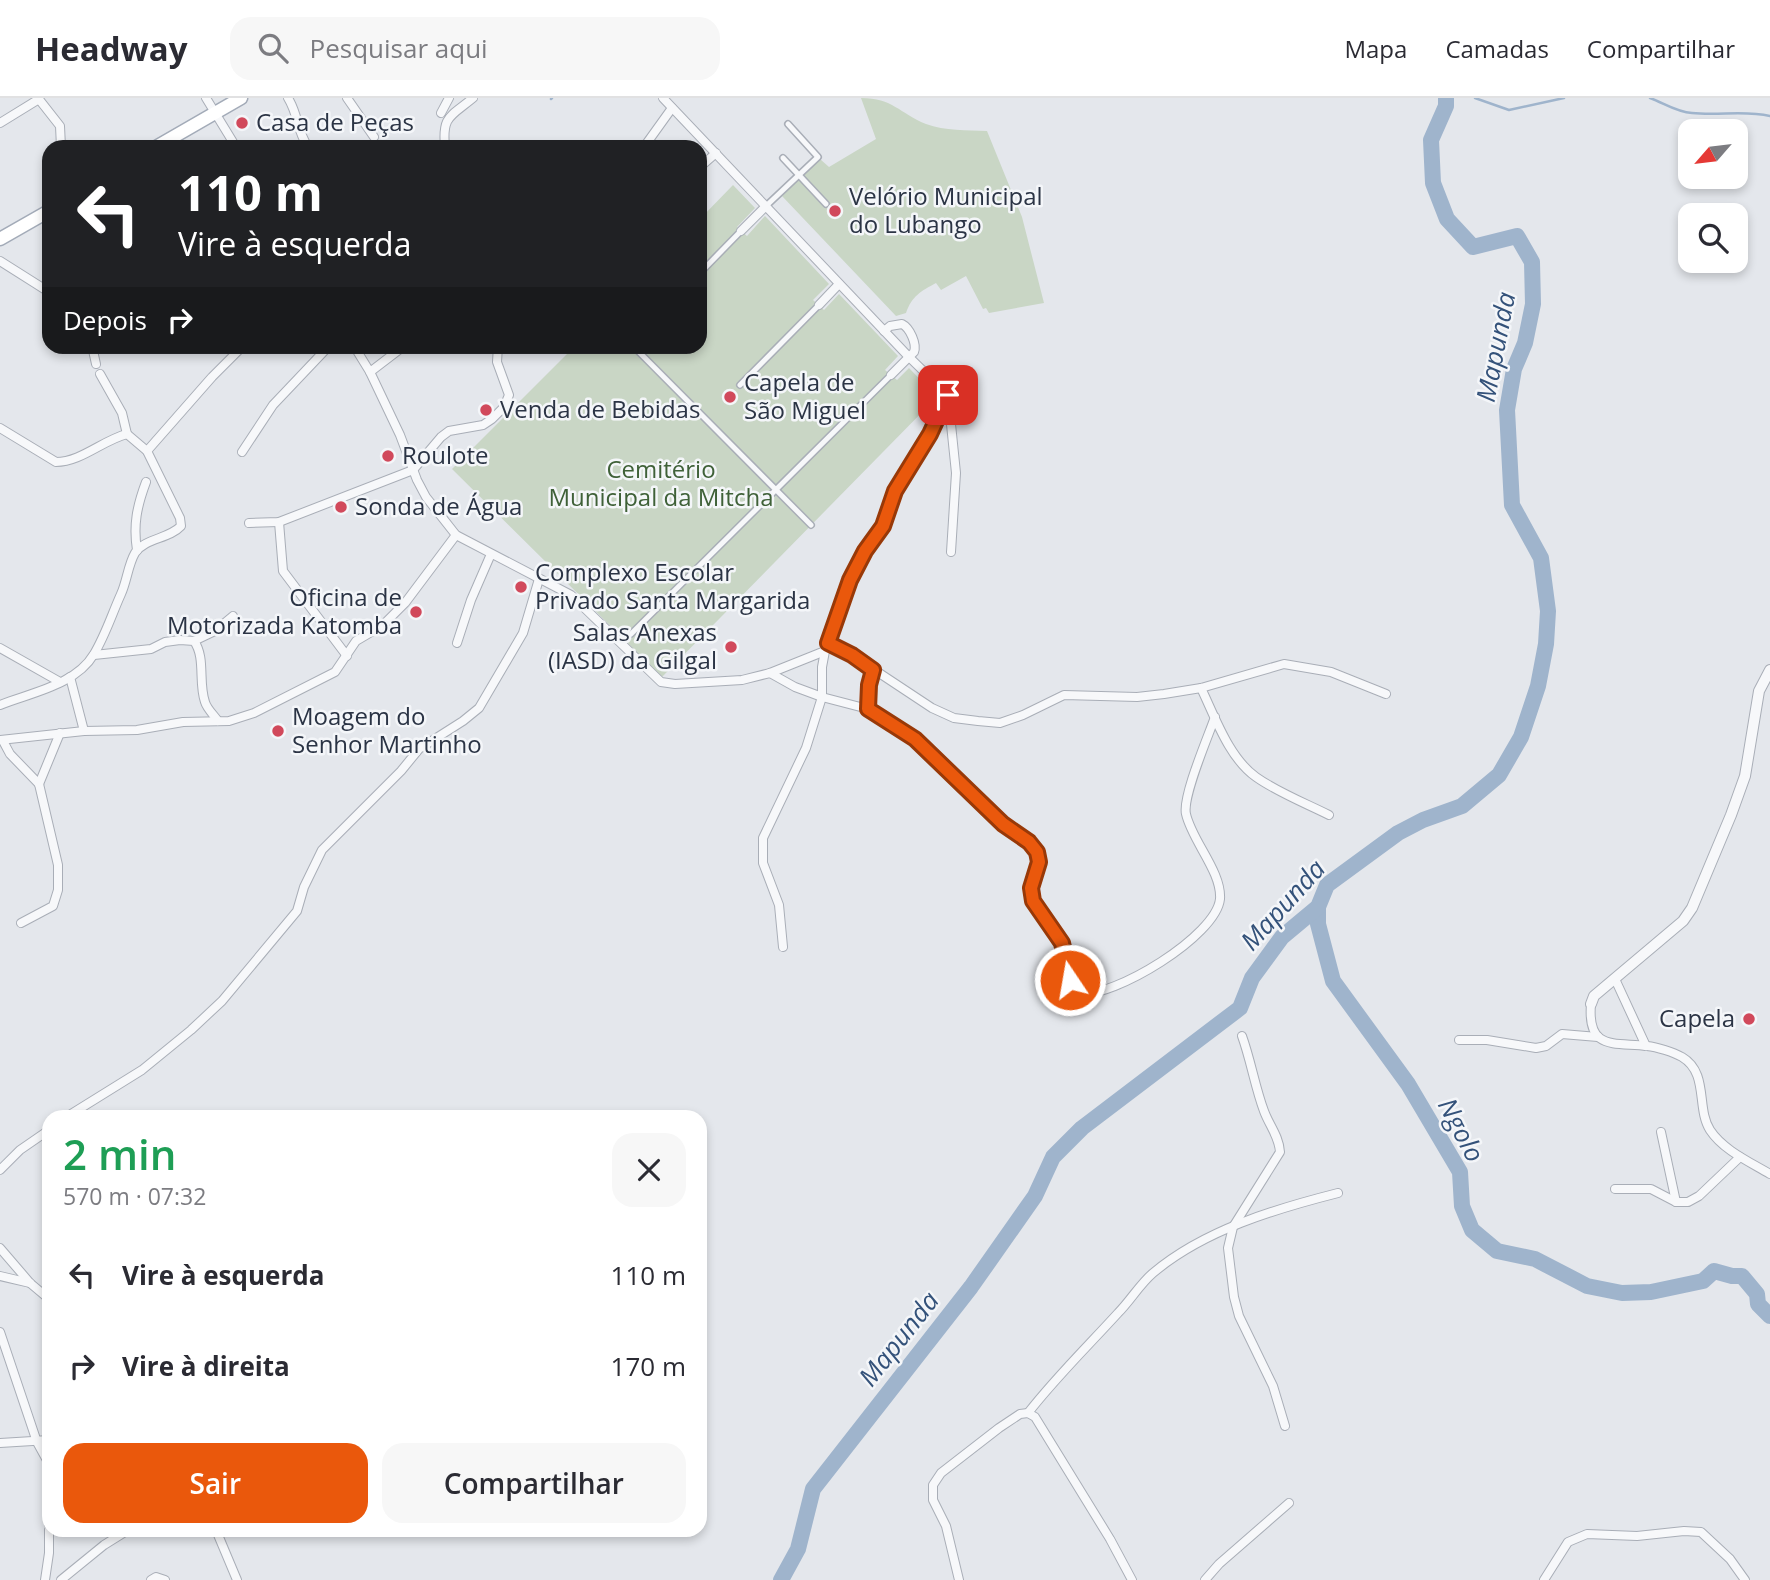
<!DOCTYPE html>
<html lang="pt">
<head>
<meta charset="utf-8">
<style>
  body { margin:0; font-family:"Open Sans",sans-serif; background:#f7f7f7; color:#2b2b33; height:100vh; display:flex; flex-direction:column; font-size:26px; white-space:nowrap }
  * { box-sizing:border-box; margin:0 }
  p { font-size:23px; color:#7c7c81 }
  .icon { flex:none; width:38px; height:38px; fill:none; stroke:currentColor; stroke-width:2; stroke-linecap:round; stroke-linejoin:round }
  .map { position:relative; flex:1; overflow:hidden }
  .panel { position:absolute; left:42px; top:1012px; width:665px; height:427px; display:flex; flex-direction:column; background:#fff; border-radius:21px; box-shadow:0 4px 10px #0003 }
  .panel>* { flex:none }
  .hud { position:absolute; left:42px; top:42px; width:665px; height:214px; border-radius:21px; box-shadow:0 4px 10px #0003; background:#202124; color:#fff; overflow:hidden }
  .needle { width:46px; rotate:242deg }
  .buttons { position:absolute; left:1678px; top:21px; display:grid; gap:14px }
  .buttons a { display:grid; place-items:center; width:70px; height:70px; border-radius:14px; background:#fff; box-shadow:0 4px 10px #0003; font-size:35px }
  .pin { position:absolute; display:grid; place-items:center; width:60px; height:60px; color:#fff; margin:-30px; border-radius:14px; box-shadow:0 4px 10px #0006 }
  .me { position:absolute; width:77px; margin:-38px; rotate:348deg; stroke-linejoin:round; filter:drop-shadow(0 0 5px #0008) }
  .turn { display:flex; align-items:center; gap:24px; height:147px; padding:0 21px; font-size:32px }
  .turn .icon { width:91px; height:91px; stroke-width:2.5 }
  .turn b { display:block; font-size:49px; line-height:60px }
  .then { display:flex; align-items:center; height:66px; padding:0 21px; background:#0003; gap:14px; font-size:26px }
  .round { display:grid; place-items:center; flex:none; width:74px; height:74px; border-radius:21px; background:#f7f7f7 }
  .overview { display:flex; align-items:center; justify-content:space-between; height:119px; padding:0 21px }
  h1 { font-size:42px; font-weight:600; line-height:52px; color:#1e9e55 }
  .button { display:flex; gap:14px; margin-top:auto; padding:14px 21px }
  .button a { flex:1; height:80px; border-radius:21px; background:#ea580c; color:#fff; font-size:28px; font-weight:600; line-height:80px; text-align:center }
  .button a+a { background:#f7f7f7; color:#2b2b33 }
  ul { padding:0; list-style:none }
  li { display:flex; align-items:center; gap:21px; height:91px; padding:0 21px }
  li div { flex:1 }
  li b { display:block; font-size:26px }
  li em { font-style:normal }
  header { display:flex; align-items:center; gap:42px; box-sizing:border-box; height:98px; padding:0 35px; background:#fff; border-bottom:2px solid #e1e1e2 }
  header strong { font-size:33px }
  nav { display:flex; gap:38px; margin-inline-start:auto; font-size:24px }
  .search { width:490px; height:63px; background:#f7f7f7; display:flex; align-items:center; gap:18px; box-sizing:border-box; padding:0 24px; border-radius:21px; color:#7c7c81; font-size:26px }
  .map>svg:first-child { display:block }
  .green { fill:#c9d6c5 }
  .lines { fill:none; stroke-linecap:round; stroke-linejoin:round }
  .stream { stroke:#9fb4cc; stroke-width:2.5 }
  .river { stroke:#9fb4cc; stroke-width:16 }
  .pedestrian-casing { stroke:#a9aeb7; stroke-width:8 }
  .minor-casing { stroke:#a9aeb7; stroke-width:10 }
  .tertiary-casing { stroke:#a9aeb7; stroke-width:12 }
  .primary-casing { stroke:#a3abb8; stroke-width:15 }
  .pedestrian { stroke:#f7f8fa; stroke-width:5 }
  .minor { stroke:#f7f8fa; stroke-width:8 }
  .tertiary { stroke:#f7f8fa; stroke-width:10 }
  .primary { stroke:#fff; stroke-width:12 }
  .route-casing { stroke:#983908; stroke-width:18 }
  .route { stroke:#ea580c; stroke-width:12 }
  .poi-dot { fill:#d1495b; stroke:#f4f6f9; stroke-width:2.5 }
  .labels { text-anchor:middle; stroke-width:5; stroke-linejoin:round; paint-order:stroke }
  .poi-label { font-size:24px; fill:#2b3445; stroke:#f4f6f9; text-anchor:start }
  .park-label { font-size:24px; fill:#3f6138; stroke:#f4f6f9 }
  .water-label { font-size:26px; font-style:italic; fill:#34527a; stroke:#f4f6f9 }
</style>
</head>
<body>
<header>
<strong>Headway</strong>
<div class="search"><svg class="icon" aria-label="search" viewBox="0 0 24 24"><circle cx="10" cy="10" r="6"/><path d="M15 15l6 6"/></svg>Pesquisar aqui</div>
<nav><a>Mapa</a><a>Camadas</a><a>Compartilhar</a></nav>
</header>
<div class="map">
<svg width="1770" height="1482" viewBox="0 0 1770 1482">
  <rect width="100%" height="100%" fill="#e4e7ec"/>
  <g class="green">
    <path d="M861 0C893 0 899 15 926 26 945 33 967 32 987 33L1022 119 1044 205 989 215 986 210 983 211 966 178 941 192 936 185C921 193 912 198 906 215L896 218 782 98 820 61 829 69 876 41Z"/>
    <path d="M733 87 755 110 737 129 747 138 765 118 829 186 813 202 824 212 839 196 898 258 885 272 897 282 909 270 937 299 662 579 452 371 574 249 700 248V121Z"/>
  </g>
  <g class="lines">
    <g class="stream">
      <path d="M1475 0 1509 12 1564 0"/>
      <path d="M1650 0C1664 5 1676 14 1692 15 1718 18 1744 12 1770 18"/>
      <path d="M551 1 552 0"/>
    </g>
    <g class="river">
      <path d="M1318 809V826L1333 883 1408 986 1460 1074 1462 1108 1472 1132 1497 1153 1535 1161 1587 1188 1622 1195 1651 1194 1703 1183 1714 1173 1732 1178H1742L1757 1196 1758 1206 1770 1218"/>
      <path d="M781 1482 798 1451 813 1391 971 1189 1035 1098 1053 1059 1082 1030 1240 910 1252 880 1282 839 1318 809 1327 787 1398 735 1423 722 1462 708 1499 677 1521 639 1538 588 1546 546 1548 513 1541 460 1512 407 1507 312 1514 271 1525 245 1533 206 1532 164 1517 138 1473 149 1447 121 1433 85 1431 42 1446 8V0"/>
    </g>
    <g class="pedestrian-casing">
      <g id="pedestrian">
        <path d="M783 60 826 106"/>
        <path d="M766 108 818 59 788 26"/>
        <path d="M700 175 741 133"/>
        <path d="M633 248 811 427"/>
        <path d="M740 287 819 207"/>
        <path d="M631 536 891 277"/>
      </g>
    </g>
    <g class="minor-casing">
      <g id="minor">
        <path d="M38 0 60 28 61 49"/>
        <path d="M206 0 236 49"/>
        <path d="M288 0C299 18 296 31 308 49"/>
        <path d="M347 0 374 39"/>
        <path d="M663 0 909 259 948 297"/>
        <path d="M441 15 449 0"/>
        <path d="M0 25 39 1"/>
        <path d="M445 49C442 18 450 19 473 0"/>
        <path d="M644 49 672 10"/>
        <path d="M700 69 716 55"/>
        <path d="M741 133 766 108"/>
        <path d="M0 163 49 194"/>
        <path d="M819 207 839 186"/>
        <path d="M884 233 890 228 902 226C910 230 917 246 914 254L891 277"/>
        <path d="M92 248 96 266"/>
        <path d="M354 248 370 274 400 337 417 382 426 399 456 437 571 497 661 584 675 586 742 582 770 575 825 553"/>
        <path d="M370 274 404 248"/>
        <path d="M100 276 122 315 127 336"/>
        <path d="M948 297 956 375 951 454"/>
        <path d="M0 330 56 364C81 364 103 342 127 336L147 353 180 420 181 428C169 441 145 440 135 455 128 467 127 483 121 496 112 516 105 538 94 556 76 587 30 595 0 607"/>
        <path d="M147 353 212 279 243 248"/>
        <path d="M242 354 273 307 329 248"/>
        <path d="M279 424 283 473 347 558"/>
        <path d="M249 425 279 424 413 372 441 339 449 333 483 327 492 321 504 309 509 297 497 264 498 248"/>
        <path d="M137 452C133 427 137 408 146 384"/>
        <path d="M194 543 215 533 233 518"/>
        <path d="M457 545 471 502 491 456"/>
        <path d="M828 545 852 557 932 610 954 620 978 623 1000 625 1023 617 1064 597 1137 599 1164 596 1201 590 1284 566 1331 574 1386 596"/>
        <path d="M0 550 60 584"/>
        <path d="M94 557 151 551 165 544 180 542 194 543C206 560 198 584 205 604 207 611 214 617 218 623"/>
        <path d="M770 575 795 589 822 599 868 611 888 623 915 641 1003 726 1029 744 1037 754 1039 764 1031 790 1033 803 1062 845 1067 871 1074 892 1078 896C1114 900 1216 838 1220 801 1222 774 1192 743 1186 716 1182 699 1208 639 1215 619"/>
        <path d="M70 579 84 633"/>
        <path d="M1201 590C1215 619 1229 660 1256 679 1277 694 1305 705 1329 717"/>
        <path d="M868 611 869 588 873 572"/>
        <path d="M0 642 84 633 137 632 183 624 229 623 254 615 335 574 356 543 383 527 405 505 456 437"/>
        <path d="M3 643 10 656 39 686 58 767V792L53 808 21 825"/>
        <path d="M39 686 60 635"/>
        <path d="M783 849 779 807 763 765V740L806 650 822 599V569L825 553 841 514 850 482 865 453 883 427 895 393 931 336 948 297"/>
        <path d="M1615 881 1646 948"/>
        <path d="M1591 906C1587 953 1614 944 1647 948 1657 949 1673 954 1682 959 1709 975 1696 1010 1710 1032 1723 1052 1750 1064 1770 1076"/>
        <path d="M1242 938C1251 963 1255 989 1264 1013 1269 1027 1279 1038 1280 1054L1233 1129 1228 1150 1234 1199 1239 1218 1273 1288 1285 1328"/>
        <path d="M1459 942H1487L1536 950 1546 948 1562 936 1598 939"/>
        <path d="M68 1018 142 972 191 932 222 903 297 813 304 789 322 752 401 673 419 651 463 623 479 610 523 535 539 481"/>
        <path d="M1661 1034 1676 1104"/>
        <path d="M0 1072 20 1052 49 1032"/>
        <path d="M1615 1091H1651L1676 1104H1688L1699 1098 1740 1059"/>
        <path d="M0 1150 30 1185 49 1201"/>
        <path d="M0 1178 30 1185"/>
        <path d="M0 1234 37 1344 48 1364 49 1373"/>
        <path d="M1028 1315C1056 1279 1088 1248 1118 1215 1130 1203 1140 1186 1153 1175 1204 1132 1275 1111 1338 1095"/>
        <path d="M0 1345 49 1342"/>
        <path d="M49 1395V1426"/>
        <path d="M216 1432 237 1482"/>
        <path d="M45 1482 49 1455V1432"/>
        <path d="M61 1482 104 1447 128 1432"/>
        <path d="M151 1482 156 1479 165 1482"/>
        <path d="M959 1482 946 1428 933 1402V1387L941 1375 999 1330 1020 1316 1028 1315 1035 1319 1110 1441 1132 1482"/>
        <path d="M1205 1482 1219 1466 1289 1405"/>
        <path d="M1544 1482 1568 1444 1587 1436 1637 1438 1684 1433 1701 1434 1730 1461 1745 1482"/>
      </g>
    </g>
    <g class="tertiary-casing">
      <path id="tertiary" d="M1591 906 1594 898 1683 823 1692 810 1731 717 1745 678 1759 593 1770 572"/>
    </g>
    <g class="primary-casing">
      <g id="primary">
        <path d="M156 49 241 0"/>
        <path d="M0 141 49 113"/>
      </g>
    </g>
    <use href="#pedestrian" class="pedestrian"/>
    <use href="#minor" class="minor"/>
    <use href="#tertiary" class="tertiary"/>
    <use href="#primary" class="primary"/>
  </g>
  <g class="lines">
    <g class="route-casing">
      <path id="route" d="M948 297 930 336 895 393 883 428 865 453 850 482 828 545 852 557 873 572 869 587 868 611 915 641 1003 726 1029 744 1037 754 1039 764 1031 790 1033 803 1062 845 1070 882"/>
    </g>
    <use href="#route" class="route"/>
  </g>
  <g class="poi-dot">
    <circle cx="242" cy="25" r="7"/>
    <circle cx="835" cy="113" r="7"/>
    <circle cx="730" cy="299" r="7"/>
    <circle cx="486" cy="312" r="7"/>
    <circle cx="388" cy="358" r="7"/>
    <circle cx="341" cy="409" r="7"/>
    <circle cx="521" cy="489" r="7"/>
    <circle cx="416" cy="514" r="7"/>
    <circle cx="731" cy="549" r="7"/>
    <circle cx="278" cy="633" r="7"/>
    <circle cx="1749" cy="921" r="7"/>
  </g>
  <g class="labels">
    <g class="poi-label">
      <text x="256" y="33">Casa de Peças</text>
      <text x="849" y="107">Velório Municipal<tspan x="849" dy="28">do Lubango</tspan></text>
      <text x="744" y="293">Capela de<tspan x="744" dy="28">São Miguel</tspan></text>
      <text x="500" y="320">Venda de Bebidas</text>
      <text x="402" y="366">Roulote</text>
      <text x="355" y="417">Sonda de Água</text>
      <text x="535" y="483">Complexo Escolar<tspan x="535" dy="28">Privado Santa Margarida</tspan></text>
      <text x="402" y="508" text-anchor="end">Oficina de<tspan x="402" dy="28">Motorizada Katomba</tspan></text>
      <text x="717" y="543" text-anchor="end">Salas Anexas<tspan x="717" dy="28">(IASD) da Gilgal</tspan></text>
      <text x="292" y="627">Moagem do<tspan x="292" dy="28">Senhor Martinho</tspan></text>
      <text x="1735" y="929" text-anchor="end">Capela</text>
    </g>
    <g class="park-label">
      <text x="661" y="380">Cemitério<tspan x="661" dy="28">Municipal da Mitcha</tspan></text>
    </g>
    <g class="water-label">
      <text transform="translate(1496 249) rotate(-79)" y="9">Mapunda</text>
      <text transform="translate(1283 807) rotate(-48)" y="9">Mapunda</text>
      <text transform="translate(1461 1032) rotate(62)" y="9">Ngolo</text>
      <text transform="translate(899 1241) rotate(-52)" y="9">Mapunda</text>
    </g>
  </g>
</svg>
<div class="buttons">
<a><svg class="needle" viewBox="-14 -14 28 28"><path d="M0-13l5 13h-10z" fill="#e53935"/><path d="M0 13l5-13h-10z" fill="#7c7c81"/></svg></a>
<a><svg class="icon" aria-label="search" viewBox="0 0 24 24"><circle cx="10" cy="10" r="6"/><path d="M15 15l6 6"/></svg></a>
</div>
<div class="pin" style="left:948px;top:297px;background:#d93025"><svg class="icon" aria-label="arrive" viewBox="0 0 24 24"><path d="M6 21V4h12l-3 4 3 4H6"/></svg></div>
<svg class="me" style="left:1070px;top:882px" viewBox="-20 -20 40 40"><circle r="17" fill="#ea580c" stroke="#fff" stroke-width="3"/><path d="M0-11L8 9 0 5-8 9z" fill="#fff"/></svg>
<div class="hud">
<div class="turn"><svg class="icon" aria-label="left" viewBox="0 0 24 24"><path d="M17 20v-9H6M10 6l-5 5 5 5"/></svg><div><b>110 m</b>Vire à esquerda</div></div>
<div class="then">Depois<svg class="icon" aria-label="right" viewBox="0 0 24 24"><path d="M7 20v-9h11M14 6l5 5-5 5"/></svg></div>
</div>
<section class="panel">
<div class="overview"><div><h1>2 min</h1><p>570 m · 07:32</p></div><a class="round"><svg class="icon" aria-label="close" viewBox="0 0 24 24"><path d="M6 6l12 12M18 6L6 18"/></svg></a></div>
<ul>
<li><svg class="icon" aria-label="left" viewBox="0 0 24 24"><path d="M17 20v-9H6M10 6l-5 5 5 5"/></svg><div><b>Vire à esquerda</b></div><em>110 m</em></li>
<li><svg class="icon" aria-label="right" viewBox="0 0 24 24"><path d="M7 20v-9h11M14 6l5 5-5 5"/></svg><div><b>Vire à direita</b></div><em>170 m</em></li>
</ul>
<div class="button"><a>Sair</a><a>Compartilhar</a></div>
</section>
</div>
</body>
</html>
